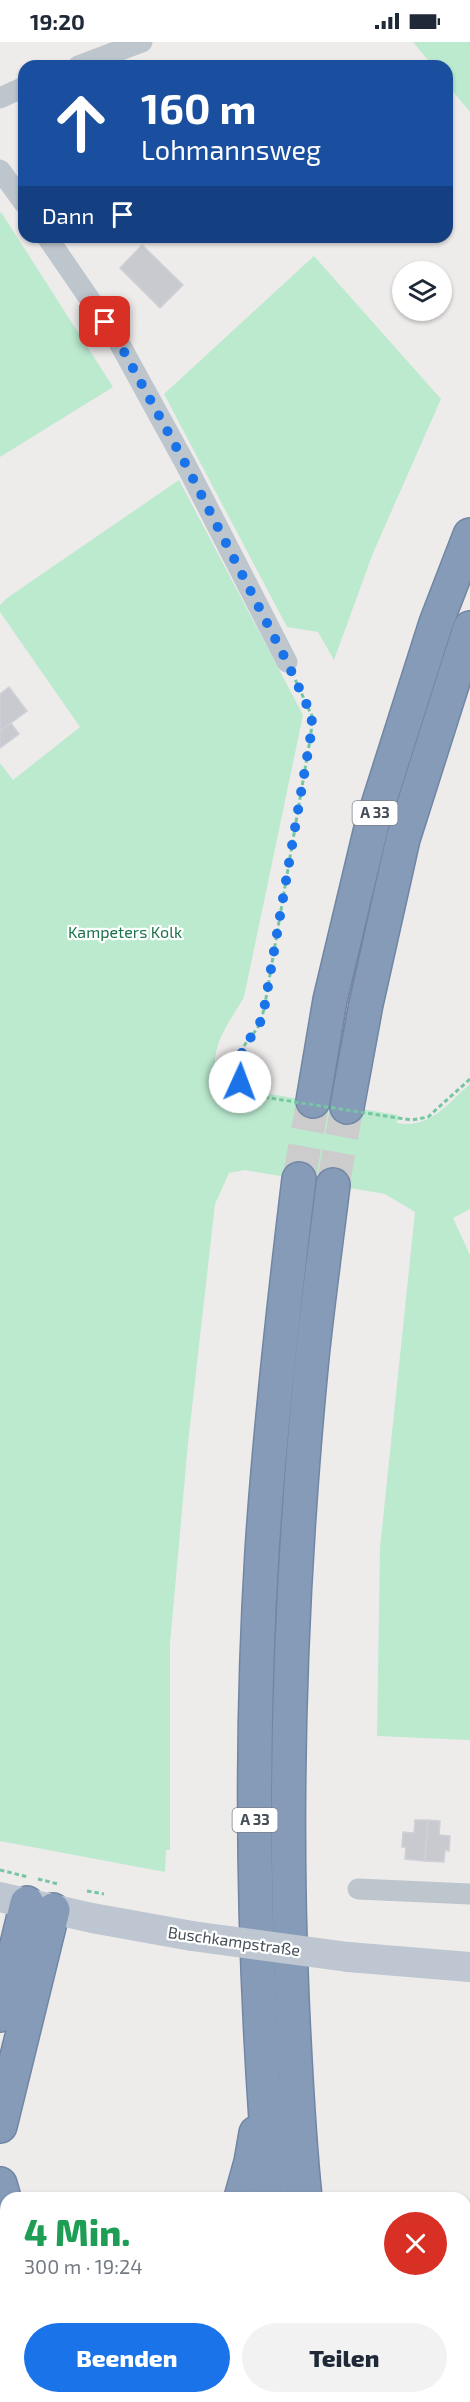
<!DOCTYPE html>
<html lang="de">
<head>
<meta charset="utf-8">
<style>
  body { margin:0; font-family:"Exo 2",sans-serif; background:#f2f2f3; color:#1f2937; height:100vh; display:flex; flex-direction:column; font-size:22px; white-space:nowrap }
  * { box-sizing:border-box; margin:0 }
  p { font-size:20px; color:#747a83 }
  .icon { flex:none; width:33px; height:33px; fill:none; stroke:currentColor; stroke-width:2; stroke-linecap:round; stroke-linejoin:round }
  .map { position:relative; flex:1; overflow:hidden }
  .sheet { position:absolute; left:0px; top:2150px; width:471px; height:212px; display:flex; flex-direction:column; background:#fff; border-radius:18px 18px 0 0; box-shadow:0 2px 4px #0004 }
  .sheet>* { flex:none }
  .top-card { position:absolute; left:18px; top:18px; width:435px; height:183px; border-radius:18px; box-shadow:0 2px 4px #0004; background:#1a4fa0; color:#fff; overflow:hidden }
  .buttons { position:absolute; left:392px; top:219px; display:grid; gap:12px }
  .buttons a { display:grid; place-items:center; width:60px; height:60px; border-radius:50%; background:#fff; box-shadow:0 2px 4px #0004; font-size:30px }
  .pin { position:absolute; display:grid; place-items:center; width:51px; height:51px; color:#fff; margin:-26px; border-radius:12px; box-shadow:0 3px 9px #0006 }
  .me { position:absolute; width:66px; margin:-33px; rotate:2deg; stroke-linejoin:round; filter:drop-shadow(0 0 4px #0008) }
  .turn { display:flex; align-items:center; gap:21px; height:126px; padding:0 24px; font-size:27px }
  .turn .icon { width:78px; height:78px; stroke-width:2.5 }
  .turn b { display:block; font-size:42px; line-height:51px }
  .then { display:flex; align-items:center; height:57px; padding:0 24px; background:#0003; gap:12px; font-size:22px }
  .round { display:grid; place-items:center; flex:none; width:63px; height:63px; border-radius:32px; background:#f2f2f3 }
  .head { display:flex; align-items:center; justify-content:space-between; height:102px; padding:0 24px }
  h1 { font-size:36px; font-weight:800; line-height:45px; color:#1e9e55 }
  .action { display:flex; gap:12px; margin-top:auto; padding:12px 24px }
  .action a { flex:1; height:69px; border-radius:36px; background:#1a73e8; color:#fff; font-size:24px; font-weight:800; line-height:69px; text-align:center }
  .action a+a { background:#f2f2f3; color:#1f2937 }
  .status { display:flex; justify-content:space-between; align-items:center; height:42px; padding:0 30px; background:#fff; direction:ltr }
  .status svg { height:16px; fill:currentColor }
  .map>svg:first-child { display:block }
  .green { fill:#bbeacf }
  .building { fill:#c8cad0; stroke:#cfd1d7; stroke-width:1.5 }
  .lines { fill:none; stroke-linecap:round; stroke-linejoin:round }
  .highway-tunnel { stroke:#cccccd; stroke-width:33; stroke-dasharray:33 16; stroke-linecap:butt }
  .highway-casing { stroke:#7186a3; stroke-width:36 }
  .path { stroke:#76c6a2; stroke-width:3; stroke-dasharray:4.5 3; stroke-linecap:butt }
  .street { stroke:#bdc5cd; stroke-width:21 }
  .secondary { stroke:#bdc6d1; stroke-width:30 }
  .highway { stroke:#859bb8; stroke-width:33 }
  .path-bridge { stroke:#76c6a2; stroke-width:3; stroke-dasharray:4.5 3; stroke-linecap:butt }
  .secondary-bridge { stroke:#bdc6d1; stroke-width:30 }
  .route { stroke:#1a73e8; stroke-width:10; stroke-dasharray:0 18 }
  .labels { text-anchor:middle; stroke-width:4.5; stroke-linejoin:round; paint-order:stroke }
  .shield { fill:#fff; stroke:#7d8389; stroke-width:1.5 }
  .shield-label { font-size:15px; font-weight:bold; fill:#454e57 }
  .park-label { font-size:16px; fill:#1c724b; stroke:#fff }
  .street-label { font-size:16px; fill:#454e57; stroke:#fff }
</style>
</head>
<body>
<div class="status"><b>19:20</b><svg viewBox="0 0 49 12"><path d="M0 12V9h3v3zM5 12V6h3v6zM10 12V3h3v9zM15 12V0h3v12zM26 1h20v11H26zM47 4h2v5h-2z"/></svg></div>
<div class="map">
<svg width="470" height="2360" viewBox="0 0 470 2360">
  <rect width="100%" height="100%" fill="#eeebeb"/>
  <g class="green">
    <path d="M413 0H470V70L447 42V24H433Z"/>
    <path d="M1 170 113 345 0 415V171Z"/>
    <path d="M314 214 441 357 373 511 334 618 318 590 287 585 164 352Z"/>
    <path d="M179 438 303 673 244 955C233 975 217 994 215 1017 215 1026 218 1037 220 1046L257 1057 258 1050 398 1073 397 1081C430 1087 447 1062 470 1042V1167L453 1176 470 1213V1698L377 1694 380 1506 415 1170 385 1152 245 1128 229 1131 215 1162 188 1401 170 1602V1808H166L165 1830 0 1799V721L13 738 80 685 0 570V563L7 556Z"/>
    <path d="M0 2234 6 2241V2355H234L238 2360H0Z"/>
  </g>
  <g class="building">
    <path d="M142 203 183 243 160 266 120 226Z"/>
    <path d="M9 645 27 669 0 689V652Z"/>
    <path d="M11 681 19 692 0 706V689Z"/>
    <path d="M415 1778H428L425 1819 405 1817 406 1805H402L403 1790 414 1791Z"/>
    <path d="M428 1778 440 1779 439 1793 450 1794 449 1809 445 1808 444 1820 425 1819Z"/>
  </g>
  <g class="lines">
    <g class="highway-tunnel">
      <path d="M299 1137 313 1059"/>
      <path d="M333 1143 347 1065"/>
    </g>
    <g class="highway-casing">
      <g id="highway">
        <path d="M313 1059 330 958 372 782 436 581 470 493"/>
        <path d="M347 1065 366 962 403 797 470 586"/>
        <path d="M0 1973 27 1861"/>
        <path d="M0 2084 53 1868"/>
        <path d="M0 2142 6 2163"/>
        <path d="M241 2156 251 2120 256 2091"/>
        <path d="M272 2156C254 1941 249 1724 262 1510 270 1385 284 1261 299 1137"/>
        <path d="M305 2156C298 2090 295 2023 292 1957 283 1743 291 1529 312 1315 318 1258 326 1200 333 1143"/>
        <path d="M0 2199 6 2207"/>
        <path d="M465 2353 470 2352"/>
        <path d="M256 2355 260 2360"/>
        <path d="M294 2355 295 2360"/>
        <path d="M328 2355V2360"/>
      </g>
    </g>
    <g class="path">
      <path d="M257 1054C236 1049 234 1025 242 1008 246 999 253 993 258 985 262 978 263 970 265 962L311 692 312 674 294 635"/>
      <path d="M398 1076 412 1078 428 1075 470 1037"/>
      <path d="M0 1828 28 1835"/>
      <path d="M38 1837 58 1842"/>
      <path d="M87 1849 104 1852"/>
    </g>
    <g class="street">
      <path d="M78 24 142 0"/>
      <path d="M0 56 24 45"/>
      <path d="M0 128 24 161"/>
      <path d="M47 195 117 297 186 423 287 620"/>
      <path d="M358 1847 470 1852"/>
    </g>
    <g class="secondary">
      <path d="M0 1855 92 1876 192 1894"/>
      <path d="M348 1915 470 1925"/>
    </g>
    <use href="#highway" class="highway"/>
    <path class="path-bridge" d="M257 1054 398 1076"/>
    <path class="secondary-bridge" d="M192 1894 348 1915"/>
  </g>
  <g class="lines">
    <path class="route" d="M105 280 117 297 186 423 287 620 312 674 311 692 265 962C263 970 262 979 257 986 245 1004 234 1017 240 1040"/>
  </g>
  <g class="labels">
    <g class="shield">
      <rect x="352.5" y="759" width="45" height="24" rx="4.5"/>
      <rect x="232.5" y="1766" width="45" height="24" rx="4.5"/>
    </g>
    <g class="shield-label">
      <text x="375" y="776">A 33</text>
      <text x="255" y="1783">A 33</text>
    </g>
    <g class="park-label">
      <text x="125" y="896">Kampeters Kolk</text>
    </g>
    <g class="street-label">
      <text transform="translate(234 1899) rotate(8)" y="6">Buschkampstraße</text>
    </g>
  </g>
</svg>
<div class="buttons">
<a><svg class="icon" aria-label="layers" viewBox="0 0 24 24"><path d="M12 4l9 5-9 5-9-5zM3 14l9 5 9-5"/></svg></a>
</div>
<div class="pin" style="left:105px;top:280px;background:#d93025"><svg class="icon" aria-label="arrive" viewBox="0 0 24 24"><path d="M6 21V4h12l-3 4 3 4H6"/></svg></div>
<svg class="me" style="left:240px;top:1040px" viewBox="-20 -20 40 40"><circle r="19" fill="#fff"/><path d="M0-13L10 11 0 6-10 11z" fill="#1a73e8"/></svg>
<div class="top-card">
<div class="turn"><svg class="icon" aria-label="ahead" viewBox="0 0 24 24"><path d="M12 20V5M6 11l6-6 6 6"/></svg><div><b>160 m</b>Lohmannsweg</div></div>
<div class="then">Dann<svg class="icon" aria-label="arrive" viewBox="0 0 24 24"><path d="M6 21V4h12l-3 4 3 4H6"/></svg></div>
</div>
<section class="sheet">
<div class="head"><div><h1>4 Min.</h1><p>300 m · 19:24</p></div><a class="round" style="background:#d93025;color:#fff"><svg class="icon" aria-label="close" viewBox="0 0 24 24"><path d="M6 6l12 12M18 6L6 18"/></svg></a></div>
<div class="action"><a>Beenden</a><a>Teilen</a></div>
</section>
</div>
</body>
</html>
